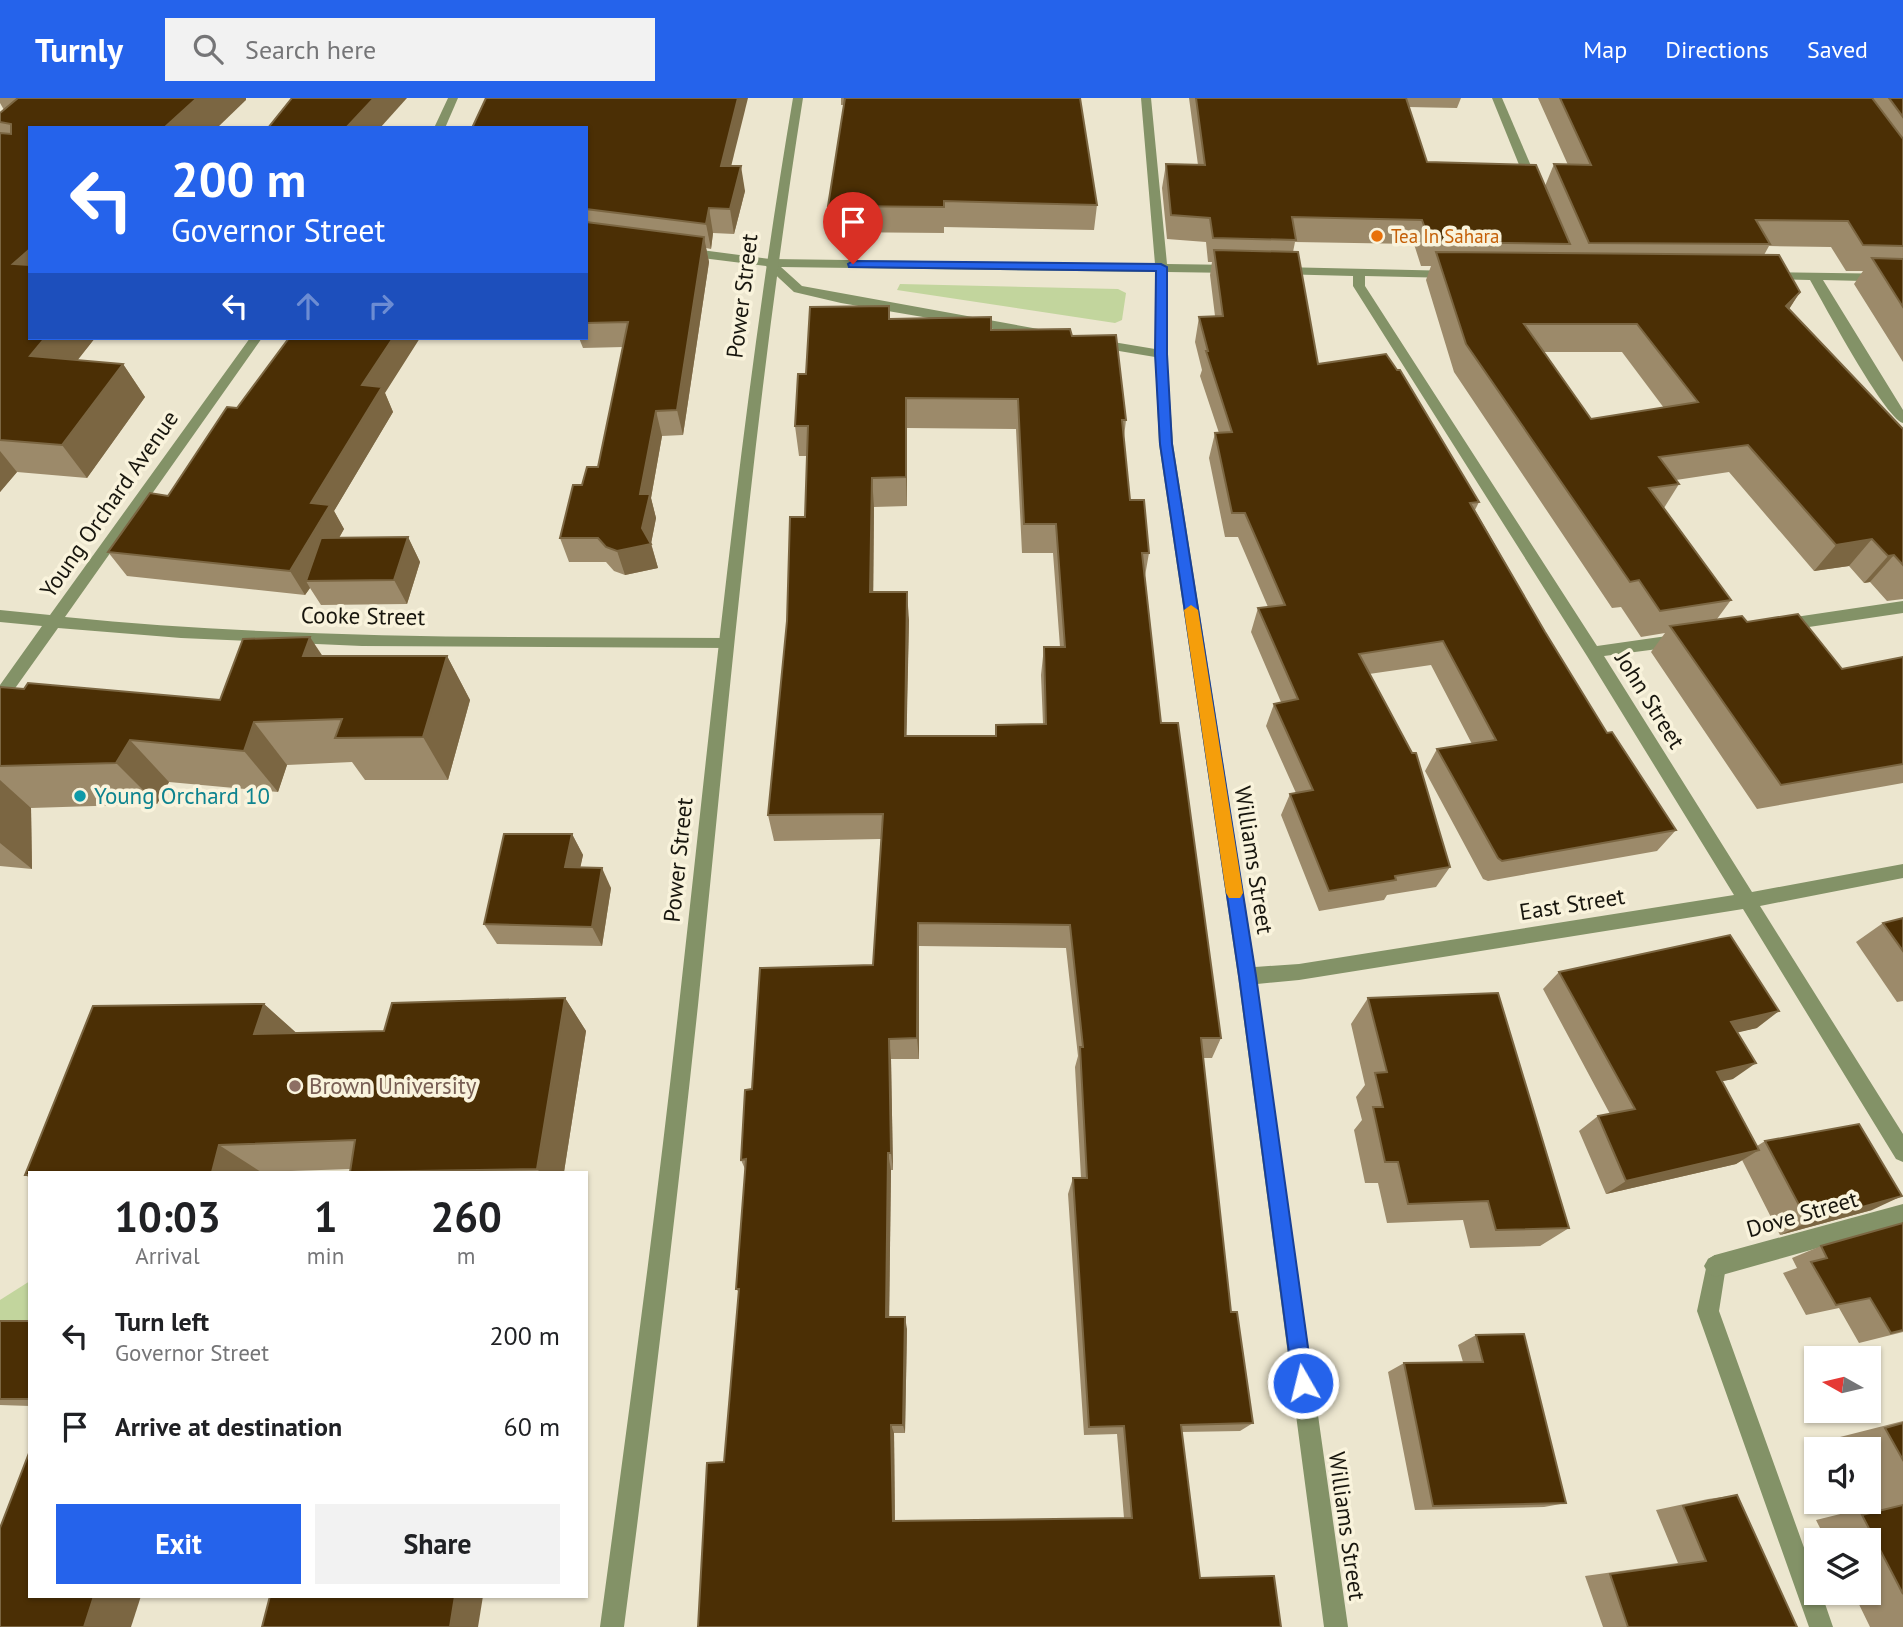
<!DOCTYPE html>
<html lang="en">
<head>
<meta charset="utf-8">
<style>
  body { margin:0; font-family:"PT Sans",sans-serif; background:#f2f2f2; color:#202124; height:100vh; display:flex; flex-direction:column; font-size:26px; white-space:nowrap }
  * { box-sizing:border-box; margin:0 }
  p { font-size:23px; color:#757577 }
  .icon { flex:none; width:38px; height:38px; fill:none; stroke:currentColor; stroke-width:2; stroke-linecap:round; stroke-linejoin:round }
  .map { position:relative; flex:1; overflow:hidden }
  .details { position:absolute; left:28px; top:1073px; width:560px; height:427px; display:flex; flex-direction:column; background:#fff; border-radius:0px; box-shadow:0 2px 5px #0004 }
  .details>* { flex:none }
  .top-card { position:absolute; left:28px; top:28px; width:560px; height:214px; border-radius:0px; box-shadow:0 2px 5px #0004; background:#2563eb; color:#fff; overflow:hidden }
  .needle { width:46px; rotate:278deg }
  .fabs { position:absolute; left:1804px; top:1248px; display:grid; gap:14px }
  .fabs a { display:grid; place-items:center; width:77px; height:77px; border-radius:0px; background:#fff; box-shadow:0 2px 5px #0004; font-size:35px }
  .pin { position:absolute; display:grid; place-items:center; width:60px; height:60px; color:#fff; margin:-72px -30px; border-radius:50% 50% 50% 0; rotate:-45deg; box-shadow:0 0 7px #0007 }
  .pin .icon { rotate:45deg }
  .me { position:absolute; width:77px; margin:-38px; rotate:352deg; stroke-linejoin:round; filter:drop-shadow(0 0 5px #0008) }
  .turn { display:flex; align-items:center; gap:24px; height:147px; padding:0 28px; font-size:32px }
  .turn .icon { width:91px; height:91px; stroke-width:2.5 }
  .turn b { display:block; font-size:49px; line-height:60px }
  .lanes { display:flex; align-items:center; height:66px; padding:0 28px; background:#0003; justify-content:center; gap:35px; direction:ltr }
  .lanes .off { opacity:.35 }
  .eta { display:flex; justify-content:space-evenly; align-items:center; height:119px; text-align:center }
  .eta b { font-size:42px; font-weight:800; line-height:49px }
  .action { display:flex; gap:14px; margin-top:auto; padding:14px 28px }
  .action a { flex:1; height:80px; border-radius:0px; background:#2563eb; color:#fff; font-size:28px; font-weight:800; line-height:80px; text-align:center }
  .action a+a { background:#f2f2f2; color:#202124 }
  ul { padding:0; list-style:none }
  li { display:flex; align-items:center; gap:21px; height:91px; padding:0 28px }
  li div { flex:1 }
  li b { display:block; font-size:26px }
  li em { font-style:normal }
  header { display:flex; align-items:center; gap:42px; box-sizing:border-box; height:98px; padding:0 35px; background:#2563eb; color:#fff }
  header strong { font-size:33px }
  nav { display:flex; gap:38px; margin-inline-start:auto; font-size:24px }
  .search { width:490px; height:63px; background:#f2f2f2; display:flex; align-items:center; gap:18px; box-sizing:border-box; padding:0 24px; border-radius:0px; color:#757577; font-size:26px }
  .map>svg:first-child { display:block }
  .green { fill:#c2d59d }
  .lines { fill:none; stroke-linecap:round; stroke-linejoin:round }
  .service { fill:#839267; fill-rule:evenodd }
  .minor { fill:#839267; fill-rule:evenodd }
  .tertiary { fill:#839267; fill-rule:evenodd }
  .wall { fill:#9c8a6a; fill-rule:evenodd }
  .shaded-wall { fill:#7b6642 }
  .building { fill:#4b2f05; stroke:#7b6642; stroke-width:2; fill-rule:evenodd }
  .route { fill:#2563eb; stroke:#184099; stroke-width:2 }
  .slow { fill:#f59e0b }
  .food-dot { fill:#e8710a; stroke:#f9f3dc; stroke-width:2.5 }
  .culture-dot { fill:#0f9aa8; stroke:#f9f3dc; stroke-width:2.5 }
  .education-dot { fill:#8d6e63; stroke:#f9f3dc; stroke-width:2.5 }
  .labels { text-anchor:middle; stroke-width:7; stroke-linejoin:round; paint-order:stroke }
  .far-food-label { font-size:19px; fill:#c56008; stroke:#f9f3dc; text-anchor:start }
  .street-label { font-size:23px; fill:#18160e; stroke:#f9f3dc }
  .culture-label { font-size:23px; fill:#0d838f; stroke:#f9f3dc; text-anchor:start }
  .education-label { font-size:23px; fill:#785e54; stroke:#f9f3dc; text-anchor:start }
</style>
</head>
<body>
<header>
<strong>Turnly</strong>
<div class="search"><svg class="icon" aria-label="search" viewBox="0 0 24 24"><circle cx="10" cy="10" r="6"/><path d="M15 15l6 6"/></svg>Search here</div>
<nav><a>Map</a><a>Directions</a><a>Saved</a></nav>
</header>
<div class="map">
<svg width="1903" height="1529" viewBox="0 0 1903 1529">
  <rect width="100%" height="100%" fill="#ece6cf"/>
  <g class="green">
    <path d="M900 186 1118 191 1126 195 1122 222 1115 225 897 192Z"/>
    <path d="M30 1183V1225L0 1286V1202Z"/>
  </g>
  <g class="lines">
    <path class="service" d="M1715 1157 1722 1161 1726 1168 1719 1213 1816 1483V1494H1821L1833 1529H1809L1697 1213 1708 1161Z"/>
    <g class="minor">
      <path d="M448 0H458L445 30H434Z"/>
      <path d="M1141 0H1151L1167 166 1235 167 1241 171 1235 175 1167 174V256L1173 346 1255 869 1299 866 1734 797 1587 558 1353 188V178L1276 176V170L1280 169 1456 173V179L1452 180 1365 178V188L1597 548 1681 536 1686 538 1689 542 1681 548 1604 558 1752 794 1903 766V780L1760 808 1903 1036V1064L1896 1061 1743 811 1299 882 1257 886 1348 1529H1324L1238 878 1159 346 1155 259 1095 249 1089 245 1095 241 1155 251V174L781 169 802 188 1044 232 1046 235 1040 239 841 205 794 194 766 168 686 158 680 154 686 150 770 161 1155 166Z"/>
      <path d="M1492 0H1502L1540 89 1538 91 1528 89Z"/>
      <path d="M1767 174 1903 176V184L1823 182 1903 312V325C1884 319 1824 206 1810 182L1763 181V175Z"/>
      <path d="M250 240H262L65 519C284 541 505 539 725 540L730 542 733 546 730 550 362 548 181 540 58 530 6 603 0 605V587L42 528 0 524V512L50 517Z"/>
      <path d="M1903 503V515L1782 533 1774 527 1782 521Z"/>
      <path d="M1903 1106V1126L1715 1179 1708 1175 1704 1168 1708 1161 1715 1157Z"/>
    </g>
    <path class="tertiary" d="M793 0H803C755 301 729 604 698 907 676 1114 651 1322 624 1529H600C628 1322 656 1115 679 907 713 604 742 301 793 0Z"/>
  </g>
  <g class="wall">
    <path d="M0 0H246V2L30 30V240H95L77 262 123 266 145 299 87 380 17 374 0 394V15L4 12 0 5Z"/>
    <path d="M841 0H1080L1097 107 1094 132 944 129V135L830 134 828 108 844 7H841Z"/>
    <path d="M1189 0H1461L1457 10 1409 9 1427 64 1545 88 1554 66 1568 67 1538 0H1903V264L1854 186 1863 173H1846L1831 149 1769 148 1764 157 1800 194 1789 211 1903 331V501L1887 503 1870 484 1864 485 1849 468 1814 473 1729 374 1676 382 1679 386 1664 410 1731 502 1717 521 1747 524 1842 571 1903 559V685L1757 711 1651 554 1665 535 1641 539 1621 509 1612 510 1454 274 1426 182 1431 168H1421L1414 146 1295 144 1293 154 1318 266 1479 404 1475 412 1545 534 1607 635 1676 732 1657 753 1488 783 1483 781 1425 673 1437 651 1472 646 1431 567 1369 576 1450 769 1436 789 1387 797 1384 802 1319 813 1281 717 1290 696 1296 695 1266 628 1274 606 1281 604 1251 534 1258 510 1268 509 1238 439H1225L1209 360 1215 335H1219L1200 278 1202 272 1195 244 1199 219 1215 218 1210 177 1212 164H1208L1206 144 1167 141 1162 90 1166 66 1198 67ZM1543 254H1622L1664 310 1591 321Z"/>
    <path d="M586 30 731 68 745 93 734 136 713 135 711 151 706 150 709 164 683 337 662 338 651 400 656 420 651 445 658 470 625 477 614 473 606 464H569L560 440 582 387 598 369 623 249 583 250 579 240H586Z"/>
    <path d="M890 221 991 232 1072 238 1126 322 1124 339 1130 402 1149 455 1145 478 1161 625 1221 940 1212 960H1203L1231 1214 1253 1325 1240 1333 1182 1334 1200 1480 698 1529 724 1364 739 1194 736 1191 745 1071 741 1062 752 991 873 867 881 741 774 743 768 717 805 419 807 358H799L795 328 806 276ZM907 330 1016 331 1022 455H1053L1060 549H1044L1041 577 1043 626 996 627 995 638H906L909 522 873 494 874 409 907 408ZM919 848 1066 850 1078 958 1075 969 1081 1080H1073L1068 1096 1084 1337 1117 1336 1124 1420 895 1423 894 1335H905L907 1231 889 1219 891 1072H893L891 961H919Z"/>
    <path d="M385 295 393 314 334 413 344 431 339 440 408 439 420 464 407 506 321 507 310 490 305 497 127 478 108 454 168 398 237 310Z"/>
    <path d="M323 558H447L470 602 448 682H365L352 664 287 667 278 694 169 684 157 706 31 710 32 771 0 768V589L220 602Z"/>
    <path d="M572 736 583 757 580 769 611 790 602 848 497 846 484 826Z"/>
    <path d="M1903 820V903L1897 904 1856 844 1883 825Z"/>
    <path d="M1559 874 1757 930 1737 934 1733 981 1722 983 1757 1048 1765 1043 1872 1112 1780 1137 1742 1062 1736 1066 1606 1096 1579 1033 1598 1018 1610 1016 1543 891Z"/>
    <path d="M565 900 586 933 564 1074H350L351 1071 261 1074H30V1080L25 1077 93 908 264 906 296 935 384 933 392 905Z"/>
    <path d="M1368 900 1569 1130 1540 1148 1470 1150 1463 1122 1387 1125 1378 1085H1365L1354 1032 1362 1022 1356 999 1365 987 1351 926Z"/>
    <path d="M1903 1125V1234L1859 1245 1839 1210 1806 1217 1783 1175 1797 1170 1792 1160 1821 1148Z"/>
    <path d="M0 1223H30V1308L0 1307Z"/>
    <path d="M1476 1237 1566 1405 1544 1409 1415 1412 1388 1274 1404 1265 1463 1264 1458 1247Z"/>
    <path d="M1903 1323V1529H1870L1853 1494H1869V1442H1826L1816 1422 1877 1407 1869 1392V1351H1846L1840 1339Z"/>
    <path d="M1737 1397 1797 1529H1603L1585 1478 1678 1465 1656 1412 1708 1401Z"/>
  </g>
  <g class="shaded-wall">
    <path d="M174 0H246V2L217 30H164Z"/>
    <path d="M374 0H407L380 30H346Z"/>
    <path d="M738 0H748L725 93 721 68Z"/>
    <path d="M741 68 745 93 734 136 730 111Z"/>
    <path d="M709 110 713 135 711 151 706 126Z"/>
    <path d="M704 139 709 164 683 337 677 312Z"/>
    <path d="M30 151V189L13 166Z"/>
    <path d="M1800 194 1782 222 1786 208Z"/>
    <path d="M45 240H95L55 291 30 258Z"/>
    <path d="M393 240H420L385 295 393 314 334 413 344 431 314 483H306L310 490 305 497 290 473 311 405 362 287Z"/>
    <path d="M123 266 145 299 87 380 62 347Z"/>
    <path d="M906 300 907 330V408L906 379Z"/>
    <path d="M656 313 662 338 651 400 656 420 651 446 658 470 625 477 617 453 642 430 640 396Z"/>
    <path d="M0 353 17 374 0 394Z"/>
    <path d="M872 380 874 409 873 522 870 494Z"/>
    <path d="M408 439 420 464 407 506 394 482Z"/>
    <path d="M1872 441 1849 468 1814 473 1836 447Z"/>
    <path d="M1894 457 1870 484 1864 485 1888 458Z"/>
    <path d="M907 494 909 522 906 665 905 638Z"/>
    <path d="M310 539 339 583 303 558Z"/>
    <path d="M447 558 470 602 448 682 423 639Z"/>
    <path d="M254 624 287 667 278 694 244 653Z"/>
    <path d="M130 642 169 684 157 706 116 665Z"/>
    <path d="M0 682 31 710 32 771 0 745Z"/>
    <path d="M572 736 583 757 576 790 565 769Z"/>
    <path d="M602 770 611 790 602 848 592 829Z"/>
    <path d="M918 825 919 848V961L917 940Z"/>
    <path d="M565 900 586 933 564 1074H540L537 1071Z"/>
    <path d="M264 906 301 939 254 936Z"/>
    <path d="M1779 913 1757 930 1710 941 1731 924Z"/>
    <path d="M889 941 891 961 893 1072 891 1055Z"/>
    <path d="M1756 965 1733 981 1695 989 1717 974Z"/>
    <path d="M219 1047 261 1074H212Z"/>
    <path d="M1759 1052 1736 1066 1606 1096 1626 1083Z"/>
    <path d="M888 1055 891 1072 889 1231 886 1219Z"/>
    <path d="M1902 1098 1872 1112 1780 1137 1808 1124Z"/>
    <path d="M905 1219 907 1231 905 1335 903 1327Z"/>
    <path d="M891 1327 894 1335 895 1427 893 1423Z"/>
    <path d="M94 1498H141L131 1529H84Z"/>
    <path d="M455 1498H483L478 1529H450Z"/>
  </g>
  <g class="building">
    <path d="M18 0H197L164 30H30V151L13 166 30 167V240H45L30 258 123 266 62 347 0 342V35L11 36V26L0 24V15Z"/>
    <path d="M292 0H374L346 30H268Z"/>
    <path d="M486 0H738L721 68H741L730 111 709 110 706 126 586 111V30H472Z"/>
    <path d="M845 0H1080L1097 107 944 103V109L828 108Z"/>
    <path d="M1196 0H1406L1427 64 1536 67 1570 146 1430 144 1422 122 1292 119 1296 142 1213 140 1210 120 1171 117 1166 66 1205 67Z"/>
    <path d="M1560 0H1872L1903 41V148L1863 147 1848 123 1756 122 1770 146 1589 145 1554 66 1591 67Z"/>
    <path d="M1889 0H1903V19Z"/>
    <path d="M586 124 704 139 677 312 656 313 640 396H650L642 430 651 446 617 453 606 449 598 440H560L573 387H582L587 369H598L628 224 586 225Z"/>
    <path d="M1214 152 1298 154 1318 266 1386 256 1397 272H1400L1479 404 1470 405 1545 534 1607 635 1612 634 1676 732 1502 763 1498 760 1437 651 1496 642 1443 543 1359 556 1412 655H1416L1450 769 1395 778 1396 782 1329 793 1290 696 1313 692 1274 606 1298 601 1258 510 1285 507 1245 415H1232L1215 335 1232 334 1206 253H1208L1199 219 1223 218Z"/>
    <path d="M1436 154 1779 157 1800 194 1786 208 1903 331V467L1894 457 1888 458 1872 441 1836 447 1748 347 1659 359 1679 386 1649 390 1731 502 1660 513 1639 482 1630 484 1466 246ZM1524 226H1637L1698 304 1591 321Z"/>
    <path d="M1872 160 1903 161V209Z"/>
    <path d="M889 208V221L991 219V232L1070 231 1072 238 1116 237 1126 322H1122L1130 402H1144L1149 455H1142L1161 625H1178L1221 940H1201L1231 1214H1237L1253 1325 1181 1327 1200 1480 1274 1478 1281 1529H698L707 1365 724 1364 739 1191H736L746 1061 741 1062 745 992 752 991 760 870 873 867 883 716 768 717 787 523 790 419H805L808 328H795L798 276H806L810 209ZM906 300 1018 301 1024 426H1056L1065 549H1044L1046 626 996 627V638H905L907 494H870L872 380 906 379ZM918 825 1070 827 1083 949H1080L1087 1080H1073L1089 1329 1124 1328 1132 1420 893 1423 891 1327H903L905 1219H886L888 1055H891L889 941 917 940Z"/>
    <path d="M289 240H393L362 287 382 289 311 405 330 407 290 473 108 454 150 395 168 398 227 309 237 310Z"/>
    <path d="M408 439 394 482 306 483 321 440Z"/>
    <path d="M1798 516 1842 571 1903 559V666L1781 687 1670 528 1742 518 1747 524Z"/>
    <path d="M310 539 303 558H447L423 639 335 640 342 621 254 624 244 653 130 642 116 665 0 668V589L24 591 28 585 220 602 243 541Z"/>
    <path d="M504 736H572L565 769 602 770 592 829 484 826Z"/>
    <path d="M1903 820V853L1883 825Z"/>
    <path d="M1730 837 1779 913 1731 924 1756 965 1717 974 1759 1052 1626 1083 1598 1018 1635 1011 1559 874Z"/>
    <path d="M1498 895 1569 1130 1496 1132 1488 1103 1408 1106 1398 1064H1385L1373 1009H1383L1375 975 1387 974 1368 900Z"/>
    <path d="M565 900 537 1071 350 1074 355 1042 219 1047 212 1074H30V1077H25L93 908 264 906 254 936 384 933 392 905Z"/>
    <path d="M1859 1026 1902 1098 1808 1124 1765 1043Z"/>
    <path d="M1903 1125V1232L1891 1235 1870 1200 1836 1207 1811 1164 1827 1160 1821 1148Z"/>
    <rect x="0" y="1223" width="30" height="78"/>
    <path d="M1524 1236 1566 1405 1433 1408 1404 1265 1483 1264 1476 1237Z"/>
    <path d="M1903 1325V1362L1885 1330Z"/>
    <path d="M29 1355 30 1498H94L84 1529H0V1430Z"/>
    <path d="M1737 1397 1797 1529H1628L1610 1476 1706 1463 1683 1408Z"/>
    <path d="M1903 1407V1496L1862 1417Z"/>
    <path d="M270 1498H455L450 1529H262Z"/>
  </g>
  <path class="route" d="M853 163 1161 166 1167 169V256L1172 346 1256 878 1313 1285 1310 1292 1303 1295 1296 1292 1293 1285 1239 878 1160 346 1155 256 1156 173 849 169 848 166Z"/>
  <path class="slow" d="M1191 507 1198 512 1243 795 1240 800H1229L1226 795 1184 512Z"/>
  <circle class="food-dot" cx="1377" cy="138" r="7"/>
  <circle class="culture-dot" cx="80" cy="698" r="7"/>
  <circle class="education-dot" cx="295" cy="988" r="7"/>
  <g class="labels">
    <g class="far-food-label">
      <text x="1391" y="145">Tea In Sahara</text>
    </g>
    <g class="street-label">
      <text transform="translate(742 198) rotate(-83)" y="8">Power Street</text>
      <text transform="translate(109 406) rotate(-55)" y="8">Young Orchard Avenue</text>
      <text transform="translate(363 518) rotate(1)" y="8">Cooke Street</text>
      <text transform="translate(1650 602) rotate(58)" y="8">John Street</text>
      <text transform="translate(678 762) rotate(-84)" y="8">Power Street</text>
      <text transform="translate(1254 762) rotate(81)" y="8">Williams Street</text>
      <text transform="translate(1572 806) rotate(-9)" y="8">East Street</text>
      <text transform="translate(1802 1116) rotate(-16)" y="8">Dove Street</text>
      <text transform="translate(1347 1428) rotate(82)" y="8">Williams Street</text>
    </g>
    <g class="culture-label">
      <text x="94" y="706">Young Orchard 10</text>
    </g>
    <g class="education-label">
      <text x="309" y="996">Brown University</text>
    </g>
  </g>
</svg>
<div class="fabs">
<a><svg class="needle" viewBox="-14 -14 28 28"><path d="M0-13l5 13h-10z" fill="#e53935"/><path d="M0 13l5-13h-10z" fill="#757577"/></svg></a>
<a><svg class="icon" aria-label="sound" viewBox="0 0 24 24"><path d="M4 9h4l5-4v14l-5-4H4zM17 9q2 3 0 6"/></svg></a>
<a><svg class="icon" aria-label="layers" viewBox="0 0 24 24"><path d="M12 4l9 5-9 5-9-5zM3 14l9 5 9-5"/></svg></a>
</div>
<div class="pin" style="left:853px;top:166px;background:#d93025"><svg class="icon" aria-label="arrive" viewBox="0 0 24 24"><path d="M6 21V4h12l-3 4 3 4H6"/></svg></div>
<svg class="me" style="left:1303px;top:1285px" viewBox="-20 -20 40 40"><circle r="17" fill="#2563eb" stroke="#fff" stroke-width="3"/><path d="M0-11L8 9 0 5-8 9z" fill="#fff"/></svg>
<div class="top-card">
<div class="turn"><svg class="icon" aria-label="left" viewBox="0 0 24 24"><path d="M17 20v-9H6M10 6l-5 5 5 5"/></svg><div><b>200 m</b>Governor Street</div></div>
<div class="lanes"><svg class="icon" aria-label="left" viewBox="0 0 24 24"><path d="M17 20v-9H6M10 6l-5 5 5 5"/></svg><svg class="icon off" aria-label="ahead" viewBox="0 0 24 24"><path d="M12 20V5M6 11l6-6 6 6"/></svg><svg class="icon off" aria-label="right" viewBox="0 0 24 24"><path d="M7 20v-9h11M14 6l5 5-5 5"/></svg></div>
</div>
<section class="details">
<div class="eta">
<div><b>10:03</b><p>Arrival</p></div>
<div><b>1</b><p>min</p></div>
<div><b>260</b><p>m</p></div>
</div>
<ul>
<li><svg class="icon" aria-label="left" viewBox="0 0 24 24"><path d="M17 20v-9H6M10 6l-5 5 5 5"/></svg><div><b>Turn left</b><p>Governor Street</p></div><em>200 m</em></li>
<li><svg class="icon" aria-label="arrive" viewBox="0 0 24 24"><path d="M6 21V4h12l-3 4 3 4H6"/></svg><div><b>Arrive at destination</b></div><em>60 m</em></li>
</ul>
<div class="action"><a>Exit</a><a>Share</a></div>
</section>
</div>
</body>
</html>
